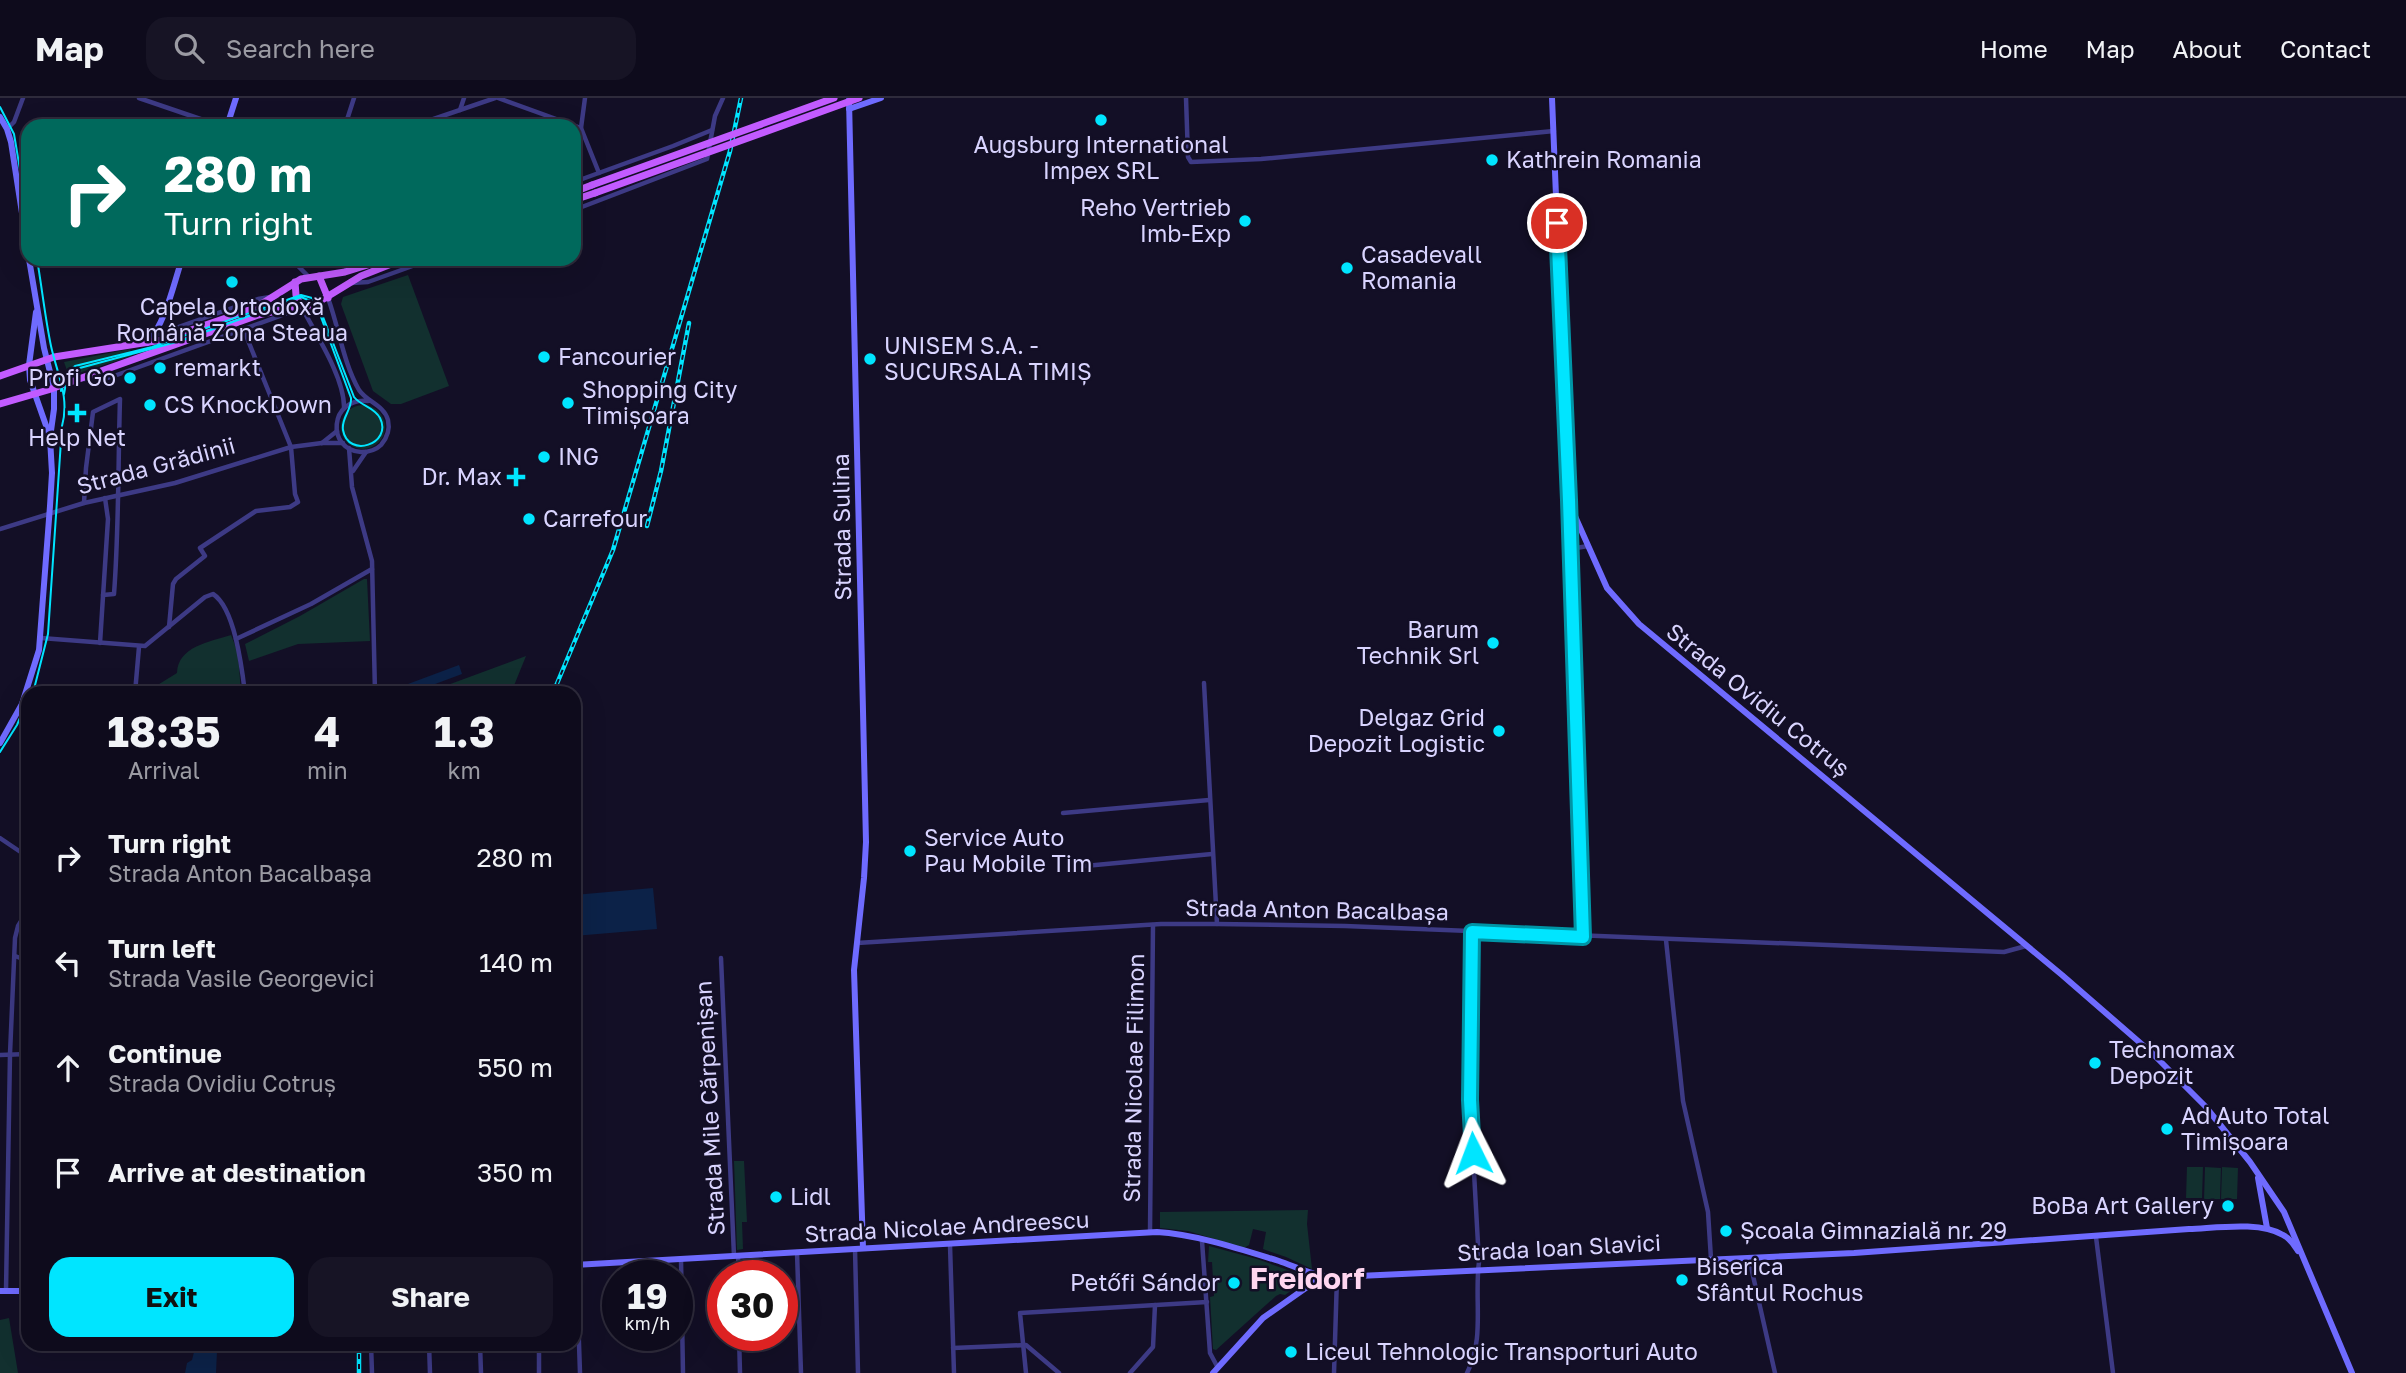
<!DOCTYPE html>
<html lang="en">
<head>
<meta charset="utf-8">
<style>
  body { margin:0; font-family:"Golos Text",sans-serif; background:#171425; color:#f1f3f6; height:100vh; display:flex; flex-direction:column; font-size:26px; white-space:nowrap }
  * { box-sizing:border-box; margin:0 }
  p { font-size:23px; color:#9b9ba3 }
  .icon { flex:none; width:38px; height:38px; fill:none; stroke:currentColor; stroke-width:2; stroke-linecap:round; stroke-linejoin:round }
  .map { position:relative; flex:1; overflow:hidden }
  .details { position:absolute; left:21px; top:588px; width:560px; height:665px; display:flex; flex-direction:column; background:#0e0b1c; border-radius:21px; box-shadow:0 7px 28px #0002,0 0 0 2px #2e2b3b }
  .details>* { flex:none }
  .top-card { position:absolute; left:21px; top:21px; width:560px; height:147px; border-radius:21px; box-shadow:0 7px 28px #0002,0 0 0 2px #2e2b3b; background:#00695c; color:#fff; overflow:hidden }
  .speed { position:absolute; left:602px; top:1162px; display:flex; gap:14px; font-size:35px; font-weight:700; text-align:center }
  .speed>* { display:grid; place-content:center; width:91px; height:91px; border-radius:50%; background:#0e0b1c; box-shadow:0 7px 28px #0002,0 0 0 2px #2e2b3b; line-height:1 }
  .speed small { font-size:18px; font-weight:400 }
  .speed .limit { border:10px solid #d22; background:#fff; color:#111 }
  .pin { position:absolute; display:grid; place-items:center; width:60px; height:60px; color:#fff; margin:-30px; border:4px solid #fff; border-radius:50%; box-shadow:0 2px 7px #0007 }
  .me { position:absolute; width:77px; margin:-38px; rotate:357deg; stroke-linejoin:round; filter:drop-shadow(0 0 5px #0008) }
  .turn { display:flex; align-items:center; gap:24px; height:147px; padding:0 28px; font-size:32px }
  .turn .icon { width:91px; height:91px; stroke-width:2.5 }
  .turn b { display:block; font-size:49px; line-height:60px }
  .eta { display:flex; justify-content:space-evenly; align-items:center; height:119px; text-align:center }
  .eta b { font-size:42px; font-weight:700; line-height:49px }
  .cta { display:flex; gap:14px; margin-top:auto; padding:14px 28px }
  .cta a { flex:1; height:80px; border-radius:21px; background:#00e5ff; color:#111; font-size:28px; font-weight:700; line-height:80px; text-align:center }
  .cta a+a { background:#171425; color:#f1f3f6 }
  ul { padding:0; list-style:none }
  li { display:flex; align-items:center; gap:21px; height:105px; padding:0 28px }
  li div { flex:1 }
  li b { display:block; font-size:26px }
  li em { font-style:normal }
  header { display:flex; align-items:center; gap:42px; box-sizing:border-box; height:98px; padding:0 35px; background:#0e0b1c; border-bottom:2px solid #2e2b3b }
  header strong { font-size:33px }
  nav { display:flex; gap:38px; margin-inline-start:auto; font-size:24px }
  .search { width:490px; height:63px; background:#171425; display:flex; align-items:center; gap:18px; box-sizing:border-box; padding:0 24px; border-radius:21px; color:#9b9ba3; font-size:26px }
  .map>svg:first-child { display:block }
  .green { fill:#12302f }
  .water { fill:#0c2248 }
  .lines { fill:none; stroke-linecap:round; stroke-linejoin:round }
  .street { stroke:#3d3a85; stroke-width:4.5 }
  .secondary { stroke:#6f6bff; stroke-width:6 }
  .primary { stroke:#c25bff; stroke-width:7 }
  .tram { stroke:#00e5ff; stroke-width:2 }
  .rail-casing { stroke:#00e5ff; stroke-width:4.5 }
  .rail { stroke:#130f26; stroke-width:2; stroke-dasharray:5; stroke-linecap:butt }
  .primary-bridge { stroke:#c25bff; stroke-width:7 }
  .route-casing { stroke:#0095a6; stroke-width:18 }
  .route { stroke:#00e5ff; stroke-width:12 }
  .poi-dot { fill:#00e5ff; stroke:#130f26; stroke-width:2.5 }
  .labels { text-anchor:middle; stroke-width:5; stroke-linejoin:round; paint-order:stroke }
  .poi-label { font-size:23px; fill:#d9d4ff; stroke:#130f26; text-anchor:start }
  .street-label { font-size:23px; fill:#d9d4ff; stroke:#130f26 }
  .district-label { font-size:30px; font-weight:bold; fill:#ffd6f0; stroke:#130f26 }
</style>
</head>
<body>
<header>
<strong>Map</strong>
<div class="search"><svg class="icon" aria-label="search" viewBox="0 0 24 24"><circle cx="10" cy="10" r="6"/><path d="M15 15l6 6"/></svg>Search here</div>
<nav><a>Home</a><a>Map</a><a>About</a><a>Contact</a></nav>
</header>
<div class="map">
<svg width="2406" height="1275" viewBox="0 0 2406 1275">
  <rect width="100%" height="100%" fill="#130f26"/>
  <g class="green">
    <path d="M408 177 449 288 401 306H391L373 293 341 206 343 199Z"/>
    <path d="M130 251 132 258 69 278 64 264Z"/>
    <circle cx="363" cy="329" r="22"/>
    <path d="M364 481H367L370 543 298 546 249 563 245 546 300 518Z"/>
    <path d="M231 537 238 555 241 595H157L156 588 177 575C178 548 210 544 231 537Z"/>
    <path d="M526 558 511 595H426Z"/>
    <path d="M734 1063H744L747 1124H742L743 1151 737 1152Z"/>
    <path d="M2187 1069H2203L2202 1100H2186Z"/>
    <path d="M2205 1069 2221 1070 2220 1101H2204Z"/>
    <path d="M2222 1069 2238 1070 2237 1101H2221Z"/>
    <path d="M1308 1112 1307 1126 1312 1171 1286 1159 1263 1151 1266 1134 1253 1131 1249 1147 1244 1150 1188 1133 1160 1130V1114Z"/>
    <path d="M1209 1148 1257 1161 1299 1176 1302 1182 1300 1186 1285 1197 1280 1196 1276 1198 1216 1252 1213 1251 1210 1199 1214 1198 1212 1164H1208Z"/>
    <path d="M9 1220 18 1275H0V1222Z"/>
  </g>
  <g class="water">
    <path d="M459 567 462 576 411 595 408 586Z"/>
    <path d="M653 790 657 831 574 838V797Z"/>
    <path d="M196 1246 217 1253 216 1275H185L187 1265 192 1262Z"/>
  </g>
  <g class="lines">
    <g class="street">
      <path d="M139 0 221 28"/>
      <path d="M498 0 581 30"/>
      <path d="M585 0 581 30 599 75"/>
      <path d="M1186 0 1188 59 1191 64 1261 61 1554 33"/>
      <path d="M460 12 464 0"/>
      <path d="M345 28 354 0"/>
      <path d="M413 28 495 0"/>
      <path d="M7 31 14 24 23 0"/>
      <path d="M574 84 673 48 712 32"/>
      <path d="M574 112 707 61 715 18 723 0"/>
      <path d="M296 161 298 168 308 178"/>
      <path d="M346 172 351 166 362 161"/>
      <path d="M352 185 368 184 432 161"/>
      <path d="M328 200C339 230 343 264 359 292 367 304 384 307 388 322 390 331 387 340 381 347 376 352 369 354 361 354 326 352 329 299 368 303"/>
      <path d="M153 238 258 201 270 199"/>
      <path d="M82 281H103L114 278 302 210C316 236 345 281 344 310"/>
      <path d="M322 345 337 333"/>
      <path d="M349 350 352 389 372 463 375 595"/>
      <path d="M353 373 366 354"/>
      <path d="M1569 402 1583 839"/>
      <path d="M84 405 86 370 93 314 120 301C118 366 119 431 114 496L103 497"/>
      <path d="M0 431 84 405 175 385 291 349 322 345H343"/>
      <path d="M1570 451 1588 448"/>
      <path d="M169 529 173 486 176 481 205 458 200 450 256 413 290 409 298 404 295 396 291 349 243 230"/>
      <path d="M41 540 145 548 205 499 213 496C235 510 242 571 245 595"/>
      <path d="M236 541 311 506 372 471"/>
      <path d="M100 545 108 421 105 400"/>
      <path d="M1204 585 1217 826"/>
      <path d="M135 595 139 549"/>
      <path d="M1063 715 1209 702"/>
      <path d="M0 740 28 759"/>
      <path d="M1085 768 1212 756"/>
      <path d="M1666 842 1683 1003 1708 1114 1711 1161"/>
      <path d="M857 845 1161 826H1217L1345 828 2004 854 2026 848"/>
      <path d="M15 858 28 863"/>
      <path d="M721 860 734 1158"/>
      <path d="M0 957 28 956"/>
      <path d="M574 1097 580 1275"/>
      <path d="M1150 1134 1153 827"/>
      <path d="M2096 1139 2113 1275"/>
      <path d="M1202 1143 1210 1255 1218 1270"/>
      <path d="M950 1147 954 1275"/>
      <path d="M855 1151 858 1275"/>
      <path d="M797 1154 801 1275"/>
      <path d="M738 1158 739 1178"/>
      <path d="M1749 1160 1775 1275"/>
      <path d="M681 1161 683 1275"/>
      <path d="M6 1193 10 956 15 840 18 828 28 812"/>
      <path d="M739 1237 740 1275"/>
      <path d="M371 1246 372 1275"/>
      <path d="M429 1246 430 1275"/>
      <path d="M480 1246 481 1275"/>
      <path d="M539 1246V1275"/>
      <path d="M953 1250 1026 1247 1059 1275"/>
      <path d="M1026 1275 1020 1215 1207 1204"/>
      <path d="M1130 1275 1153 1249 1155 1207"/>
      <path d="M1334 1275 1337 1179"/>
      <path d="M1467 1275C1485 1241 1474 1201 1479 1164L1470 1002 1472 834"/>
    </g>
    <g class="secondary">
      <path d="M1552 0 1568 392 1574 416 1607 490 1639 526 2062 877 2153 956 2205 1008 2250 1064 2284 1114 2352 1275"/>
      <path d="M849 2 866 744 864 780 854 872 863 1150"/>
      <path d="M849 11 881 0"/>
      <path d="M0 19 7 31 11 44 28 154"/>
      <path d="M227 28 236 0"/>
      <path d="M36 214 29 267 30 282 49 336"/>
      <path d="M147 245C166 224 173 188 182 161"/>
      <path d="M0 645 22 606 39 552 50 408 52 375 50 340 54 311V290L44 250 29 161"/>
      <path d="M2258 1080 2267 1130"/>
      <path d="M574 1167 1157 1134C1195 1136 1243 1152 1279 1163 1299 1170 1316 1179 1337 1179L1854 1155 2189 1131C2216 1130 2260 1123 2283 1137 2290 1140 2294 1147 2298 1153"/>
      <path d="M0 1193H28"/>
      <path d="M1213 1275 1263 1220 1310 1187 1316 1177"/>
    </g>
    <g class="primary">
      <path d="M574 94 592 87"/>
      <path d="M574 102 595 95"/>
      <path d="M319 178 328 200"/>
      <path d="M295 184 296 197 302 210"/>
      <path d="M0 278 54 259 162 242 255 210 301 181 345 174 387 161"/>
      <path d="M0 306 48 292 258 217 285 211 312 208 361 178 404 161"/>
    </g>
    <g class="tram">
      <path d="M0 9 14 36 28 119"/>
      <path d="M61 293 62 279 75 268 152 249 301 197 312 200 318 206 354 299C361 308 374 309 380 320 393 346 348 361 343 332 341 320 352 312 351 300L318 211 313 204 301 199 180 243 76 271 67 280 64 296"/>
      <path d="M33 595 48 536 62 328C70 299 57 276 51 248 45 219 42 190 37 161"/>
      <path d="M0 654 17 627 28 601"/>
    </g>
    <g class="rail-casing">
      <g id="rail">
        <path d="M647 428 661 373 689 225"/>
        <path d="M553 595 613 452 730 53 741 0"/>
        <path d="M359 1246V1275"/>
      </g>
    </g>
    <use href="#rail" class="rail"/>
    <g class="primary-bridge">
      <path d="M592 87 834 0"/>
      <path d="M595 95 859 0"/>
    </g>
  </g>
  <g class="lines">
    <g class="route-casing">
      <path id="route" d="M1473 1055 1470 1002 1472 834 1583 839 1569 402 1557 125"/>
    </g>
    <use href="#route" class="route"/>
  </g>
  <g class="poi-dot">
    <circle cx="1101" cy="22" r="7"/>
    <circle cx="1492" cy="62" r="7"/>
    <circle cx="1245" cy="123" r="7"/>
    <circle cx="1347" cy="170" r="7"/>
    <circle cx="232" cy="184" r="7"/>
    <circle cx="544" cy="259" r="7"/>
    <circle cx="870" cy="261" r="7"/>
    <circle cx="160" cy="270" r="7"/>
    <circle cx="130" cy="280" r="7"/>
    <circle cx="568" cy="305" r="7"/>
    <circle cx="150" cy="307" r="7"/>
    <path d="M73.5 304.5h7v7h7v7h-7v7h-7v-7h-7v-7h7z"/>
    <circle cx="544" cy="359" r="7"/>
    <path d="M512.5 368.5h7v7h7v7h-7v7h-7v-7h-7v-7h7z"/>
    <circle cx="529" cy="421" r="7"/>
    <circle cx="1493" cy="545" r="7"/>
    <circle cx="1499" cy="633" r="7"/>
    <circle cx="910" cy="753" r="7"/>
    <circle cx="2095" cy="965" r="7"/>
    <circle cx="2167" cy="1031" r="7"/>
    <circle cx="776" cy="1099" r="7"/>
    <circle cx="2228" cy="1108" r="7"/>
    <circle cx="1726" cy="1133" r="7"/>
    <circle cx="1682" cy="1182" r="7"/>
    <circle cx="1234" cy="1185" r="7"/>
    <circle cx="1291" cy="1254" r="7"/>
  </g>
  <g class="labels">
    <g class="poi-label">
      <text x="1101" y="55" text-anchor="middle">Augsburg International<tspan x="1101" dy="26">Impex SRL</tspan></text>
      <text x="1506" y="70">Kathrein Romania</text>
      <text x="1231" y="118" text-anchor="end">Reho Vertrieb<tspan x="1231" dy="26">Imb-Exp</tspan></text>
      <text x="1361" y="165">Casadevall<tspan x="1361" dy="26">Romania</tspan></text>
      <text x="232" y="217" text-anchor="middle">Capela Ortodoxă<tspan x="232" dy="26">Română Zona Steaua</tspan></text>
      <text x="884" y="256">UNISEM S.A. -<tspan x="884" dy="26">SUCURSALA TIMIȘ</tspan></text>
      <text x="558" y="267">Fancourier</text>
      <text x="174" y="278">remarkt</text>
      <text x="116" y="288" text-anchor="end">Profi Go</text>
      <text x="582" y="300">Shopping City<tspan x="582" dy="26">Timișoara</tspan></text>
      <text x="164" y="315">CS KnockDown</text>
      <text x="77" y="348" text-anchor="middle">Help Net</text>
      <text x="558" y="367">ING</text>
      <text x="502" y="387" text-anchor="end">Dr. Max</text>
      <text x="543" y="429">Carrefour</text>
      <text x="1479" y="540" text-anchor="end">Barum<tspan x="1479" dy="26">Technik Srl</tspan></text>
      <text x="1485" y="628" text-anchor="end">Delgaz Grid<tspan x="1485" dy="26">Depozit Logistic</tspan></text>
      <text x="924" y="748">Service Auto<tspan x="924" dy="26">Pau Mobile Tim</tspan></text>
      <text x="2109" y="960">Technomax<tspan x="2109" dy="26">Depozit</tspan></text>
      <text x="2181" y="1026">Ad Auto Total<tspan x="2181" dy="26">Timișoara</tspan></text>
      <text x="790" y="1107">Lidl</text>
      <text x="2214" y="1116" text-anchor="end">BoBa Art Gallery</text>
      <text x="1740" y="1141">Școala Gimnazială nr. 29</text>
      <text x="1696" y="1177">Biserica<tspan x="1696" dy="26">Sfântul Rochus</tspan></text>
      <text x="1220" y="1193" text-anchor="end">Petőfi Sándor</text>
      <text x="1305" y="1262">Liceul Tehnologic Transporturi Auto</text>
    </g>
    <g class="street-label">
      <text transform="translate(156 368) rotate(-15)" y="8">Strada Grădinii</text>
      <text transform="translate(842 429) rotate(-91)" y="8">Strada Sulina</text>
      <text transform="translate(1758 602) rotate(39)" y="8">Strada Ovidiu Cotruș</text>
      <text transform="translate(1317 812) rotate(1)" y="8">Strada Anton Bacalbașa</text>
      <text transform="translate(1134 980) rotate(-89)" y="8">Strada Nicolae Filimon</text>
      <text transform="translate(710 1010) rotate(-93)" y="8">Strada Mile Cărpenișan</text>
      <text transform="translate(947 1129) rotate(-3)" y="8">Strada Nicolae Andreescu</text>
      <text transform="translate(1559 1150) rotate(-3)" y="8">Strada Ioan Slavici</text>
    </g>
    <g class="district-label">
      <text x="1307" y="1191">Freidorf</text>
    </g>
  </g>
</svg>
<div class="speed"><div>19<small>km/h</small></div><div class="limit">30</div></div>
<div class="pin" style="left:1557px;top:125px;background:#d93025"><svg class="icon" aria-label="arrive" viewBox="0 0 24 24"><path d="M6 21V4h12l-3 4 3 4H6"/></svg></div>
<svg class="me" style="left:1473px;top:1055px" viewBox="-20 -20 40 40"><path d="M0-17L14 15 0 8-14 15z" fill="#00e5ff" stroke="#fff" stroke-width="4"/></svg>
<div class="top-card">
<div class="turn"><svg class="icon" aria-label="right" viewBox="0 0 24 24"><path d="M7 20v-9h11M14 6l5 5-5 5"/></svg><div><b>280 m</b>Turn right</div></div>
</div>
<section class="details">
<div class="eta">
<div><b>18:35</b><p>Arrival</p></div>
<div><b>4</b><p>min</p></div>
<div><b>1.3</b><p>km</p></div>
</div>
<ul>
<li><svg class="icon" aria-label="right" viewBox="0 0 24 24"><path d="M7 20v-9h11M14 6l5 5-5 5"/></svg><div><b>Turn right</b><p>Strada Anton Bacalbașa</p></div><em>280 m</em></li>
<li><svg class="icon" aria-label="left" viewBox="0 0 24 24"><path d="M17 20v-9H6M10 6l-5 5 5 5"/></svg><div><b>Turn left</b><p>Strada Vasile Georgevici</p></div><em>140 m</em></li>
<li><svg class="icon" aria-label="ahead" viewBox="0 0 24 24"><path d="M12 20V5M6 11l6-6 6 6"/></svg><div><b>Continue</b><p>Strada Ovidiu Cotruș</p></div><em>550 m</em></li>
<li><svg class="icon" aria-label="arrive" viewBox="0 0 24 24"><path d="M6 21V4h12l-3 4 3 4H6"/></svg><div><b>Arrive at destination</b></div><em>350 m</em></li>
</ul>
<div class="cta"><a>Exit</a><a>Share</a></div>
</section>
</div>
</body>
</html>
